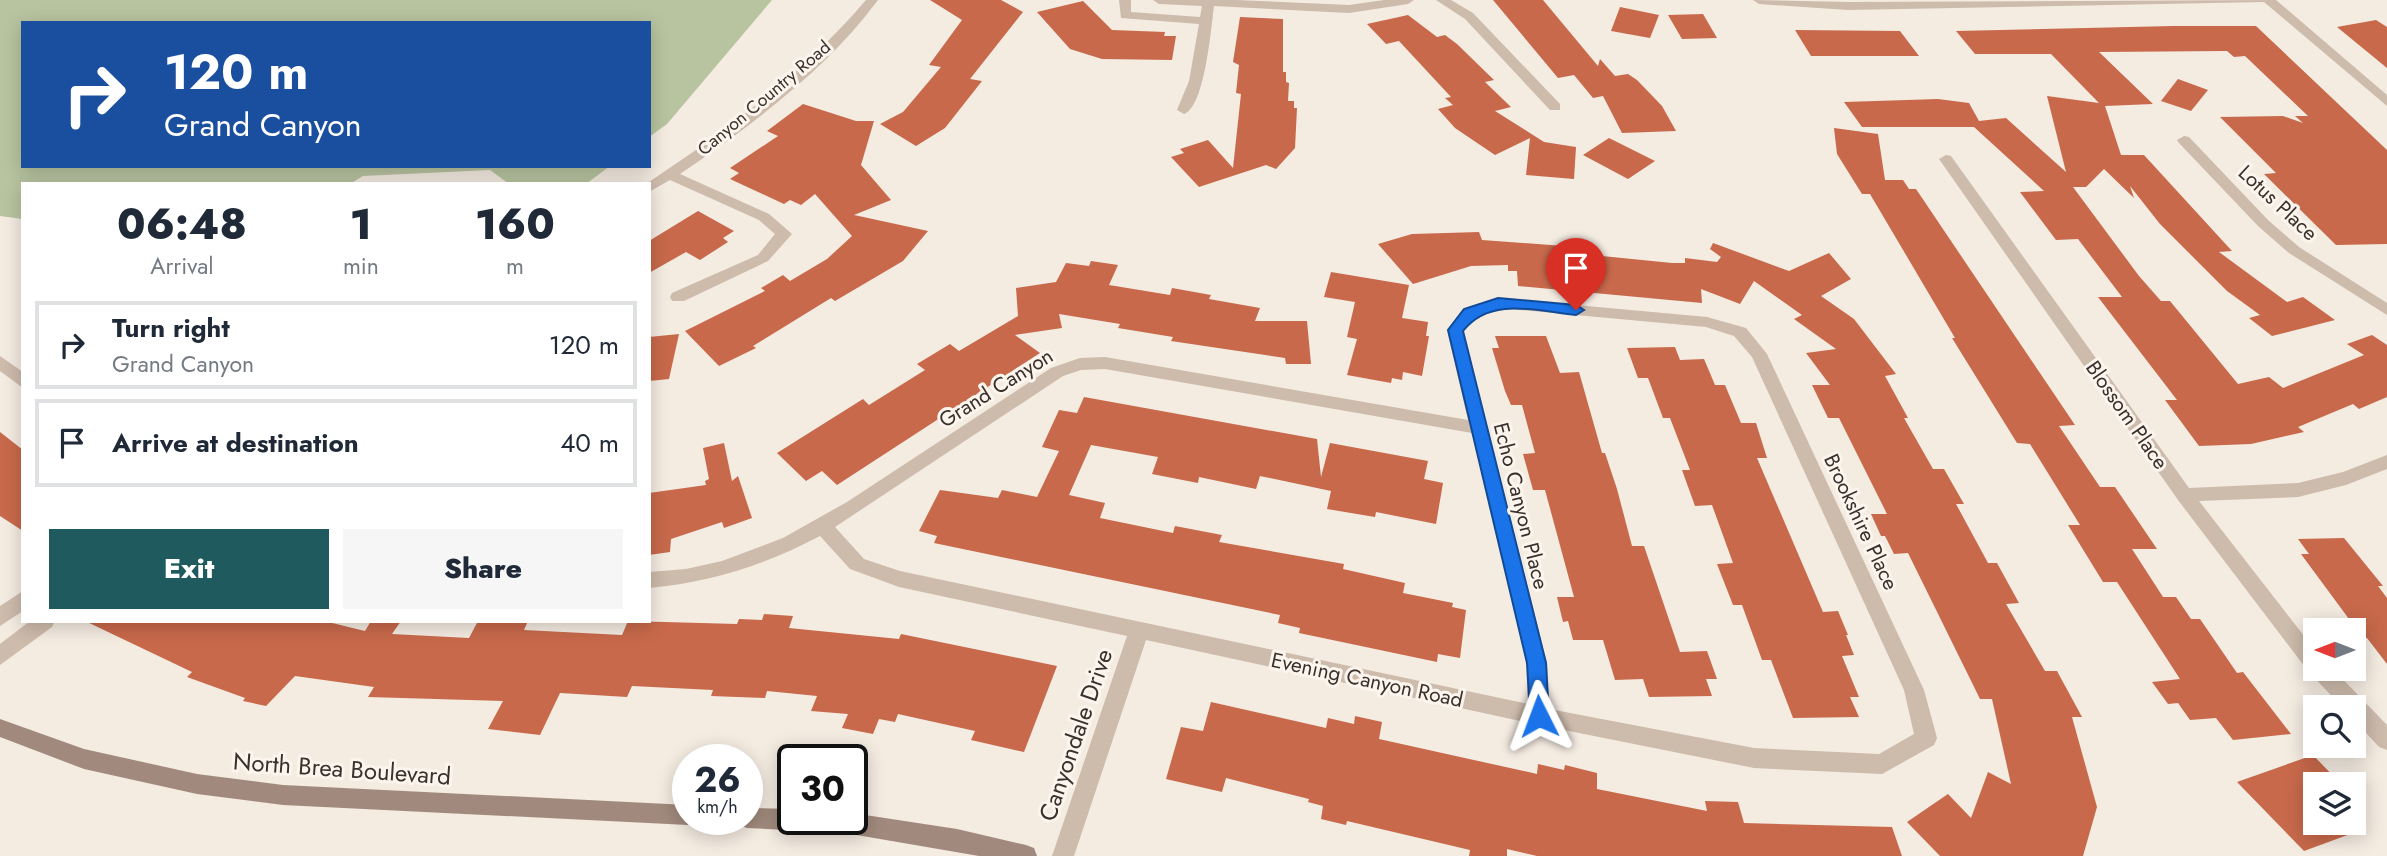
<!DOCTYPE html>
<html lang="en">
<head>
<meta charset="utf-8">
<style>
  body { margin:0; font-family:Jost,sans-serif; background:#f6f6f7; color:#1f2937; height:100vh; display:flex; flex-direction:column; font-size:26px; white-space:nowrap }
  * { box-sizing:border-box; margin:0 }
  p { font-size:23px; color:#747a83 }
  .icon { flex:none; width:38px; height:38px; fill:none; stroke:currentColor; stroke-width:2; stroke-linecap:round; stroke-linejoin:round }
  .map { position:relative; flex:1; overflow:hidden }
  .side { position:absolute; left:21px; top:182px; width:630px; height:441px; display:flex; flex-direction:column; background:#fff; border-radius:0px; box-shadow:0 4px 18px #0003 }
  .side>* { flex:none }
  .banner { position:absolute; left:21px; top:21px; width:630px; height:147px; border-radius:0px; box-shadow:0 4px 18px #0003; background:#1a4fa0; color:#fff; overflow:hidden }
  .needle { width:46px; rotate:270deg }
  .fabs { position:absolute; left:2303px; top:618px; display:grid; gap:14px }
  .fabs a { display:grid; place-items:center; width:63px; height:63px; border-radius:0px; background:#fff; box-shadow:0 4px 18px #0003; font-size:35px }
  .speed { position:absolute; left:672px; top:744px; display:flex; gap:14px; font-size:35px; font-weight:700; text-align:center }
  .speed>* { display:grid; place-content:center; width:91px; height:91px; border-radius:50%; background:#fff; box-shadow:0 4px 18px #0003; line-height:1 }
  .speed small { font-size:18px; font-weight:400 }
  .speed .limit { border:4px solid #111; border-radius:10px; background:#fff; color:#111 }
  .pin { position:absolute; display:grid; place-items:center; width:60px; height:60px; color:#fff; margin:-72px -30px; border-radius:50% 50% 50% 0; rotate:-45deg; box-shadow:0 0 7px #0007 }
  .pin .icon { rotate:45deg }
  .me { position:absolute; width:77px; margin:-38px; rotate:357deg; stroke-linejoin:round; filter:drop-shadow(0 0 5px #0008) }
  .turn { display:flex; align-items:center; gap:24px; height:147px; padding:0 28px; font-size:32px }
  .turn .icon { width:91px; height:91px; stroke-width:2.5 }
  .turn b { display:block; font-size:49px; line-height:60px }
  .eta { display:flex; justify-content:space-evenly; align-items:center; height:119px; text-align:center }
  .eta b { font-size:42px; font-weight:800; line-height:49px }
  .primary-button { display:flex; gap:14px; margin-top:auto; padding:14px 28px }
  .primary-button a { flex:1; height:80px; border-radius:0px; background:#1f5a5e; color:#fff; font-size:28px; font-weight:800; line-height:80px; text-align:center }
  .primary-button a+a { background:#f6f6f7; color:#1f2937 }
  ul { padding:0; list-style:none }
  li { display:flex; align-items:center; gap:21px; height:88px; margin:0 14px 10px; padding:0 14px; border:4px solid #e0e1e3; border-radius:0px }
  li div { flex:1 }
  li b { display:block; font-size:26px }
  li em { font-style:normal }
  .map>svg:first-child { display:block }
  .green { fill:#b8c4a0 }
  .building { fill:#c8694b }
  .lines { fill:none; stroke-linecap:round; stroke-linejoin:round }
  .minor { fill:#cdbbac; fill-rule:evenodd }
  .secondary { fill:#a18a7d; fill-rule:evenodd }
  .route { fill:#1a73e8; stroke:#114b97; stroke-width:2 }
  .labels { text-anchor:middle; stroke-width:6; stroke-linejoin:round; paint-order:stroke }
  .far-street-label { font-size:18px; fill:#3b302b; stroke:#fbf5ee }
  .street-label { font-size:21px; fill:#3b302b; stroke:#fbf5ee }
  .near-street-label { font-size:24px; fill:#3b302b; stroke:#fbf5ee }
</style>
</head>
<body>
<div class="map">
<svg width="2387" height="856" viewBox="0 0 2387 856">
  <rect width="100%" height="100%" fill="#f4ebe1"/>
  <path class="green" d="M0 0H772L667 124 649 137V23H23V166H610L586 184H509L490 170 363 176 350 184H23V219L0 216Z"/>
  <g class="building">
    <path d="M930 0H1001L1023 12 970 79 982 81 945 128 916 146 880 124 903 112 941 67 929 65 962 20Z"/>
    <path d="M1493 0H1543L1598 66 1600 59 1615 76 1628 74 1637 80 1662 106 1676 131 1622 133 1603 96 1593 98 1574 75 1558 78Z"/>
    <path d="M1083 1 1112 30 1165 32 1164 36H1176L1172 60 1102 59 1070 49 1037 12Z"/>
    <path d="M1620 7 1659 15 1650 38 1611 31Z"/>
    <path d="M1703 14 1717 38 1682 39 1668 15Z"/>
    <path d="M1408 15 1437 37 1445 35 1457 44 1494 80 1485 82 1511 107 1495 111 1544 142 1576 147 1574 179 1526 175 1530 138 1495 155 1455 128 1438 109 1453 105 1445 98 1451 97 1399 41 1386 44 1367 24Z"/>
    <path d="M1240 17 1283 19V72H1286V82L1289 83 1288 101H1294V108H1297L1295 148 1276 169 1266 165 1199 187 1171 157 1184 153 1180 149 1208 140 1233 168 1241 94 1236 93 1239 65 1233 62Z"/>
    <path d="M2376 20 2387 27V68L2337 27Z"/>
    <path d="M2173 26H2256L2387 150V244L2336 245 2264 174 2276 173 2220 117 2283 116 2303 123 2295 116H2308L2245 56 2234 57 2227 51 2099 52 2153 104 2105 106 2121 155H2144L2232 251 2219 252 2287 302 2303 297 2335 320 2272 336 2249 318 2260 315 2227 291 2160 224 2130 186 2134 198 2104 169 2086 187H2073L2139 276 2161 301H2170L2238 384 2269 377 2283 388 2364 355 2347 344 2372 335 2387 345V397L2359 409 2353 404 2298 427 2304 432 2251 444 2199 446 2165 400H2177L2098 297H2122L2078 239 2056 240 2020 192 2044 191 1974 127H1862L1844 102 1938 99 1969 103 1979 121 2006 118 2066 172 2047 96 2099 103 2051 54H1975L1956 31Z"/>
    <path d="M1795 30 1900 31 1919 56H1811Z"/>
    <path d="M2178 79 2208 90 2191 111 2161 101Z"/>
    <path d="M803 104 856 121H874L861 165 891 200 854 215 928 231 903 261 835 301 831 298 753 346 756 348 719 366 685 331 765 291 761 288 783 275 790 281 827 259 852 236 815 194 801 205 790 200 784 204 730 179 739 173 730 168 778 136 767 131Z"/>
    <path d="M1834 128 1878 134 1885 180H1903L1909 189H1916L2075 425 2059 426 2100 487H2115L2157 549H2132L2163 597H2176L2191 619H2200L2237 673 2243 672 2291 734 2233 740 2216 718 2190 720 2178 703 2168 704 2152 682 2180 679 2117 582H2103L2068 525H2080L2030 444 2017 443 1952 338H1955L1870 194H1862L1837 154Z"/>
    <path d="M1609 138 1655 161 1628 179 1583 155Z"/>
    <path d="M698 211 734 231 723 238 728 242 700 260 686 252 649 273V241Z"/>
    <path d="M1479 232 1482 240 1591 248 1592 255 1672 263H1685V258L1717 262 1721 257 1710 249 1713 243 1789 271 1829 253 1851 279 1821 296 1854 319 1896 374 1885 376 1908 418H1904L1933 469H1944L1964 504H1956L1988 563H1997L2019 603 2006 604 2045 671H2057L2082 717H2072L2097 807 2083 856H1940L1907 822 1948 794 1971 818 1988 772 2011 784 1992 699H1980L1908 553 1894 554 1885 536H1881L1871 514H1887L1839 418H1828L1812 385H1830L1806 353 1836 349 1794 319 1802 315 1754 281 1740 304 1701 289 1702 303 1518 286 1517 271H1508V265L1471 266 1413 284 1378 244 1412 234Z"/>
    <path d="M1091 261 1118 265 1109 285 1170 295 1172 288 1211 295 1209 299 1260 308 1255 321H1307L1311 364H1286L1285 358 1171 341 1173 337 1118 328 1120 324 1059 314 1062 328 1015 335 1040 353 837 485 822 471 806 481 777 453 863 399 869 405 925 370 917 364 950 344 959 351 1018 316 1016 288 1056 282 1066 263 1089 266Z"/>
    <path d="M1331 272 1409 285 1402 318 1428 322 1426 336H1429L1422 376 1403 372 1402 380 1392 378 1391 383 1347 375 1357 339 1347 337 1355 302 1324 297Z"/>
    <path d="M679 334 669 379 649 381V337Z"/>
    <path d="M1495 336H1546L1560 373 1579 372 1602 453H1605L1617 489 1632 546H1644L1680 652 1707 651 1717 679H1706L1712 696 1649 697 1643 679 1615 680 1603 640H1573L1568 621 1563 622 1557 597H1574L1545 490H1533L1523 454 1535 453 1522 405H1511L1505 391 1492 348H1499Z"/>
    <path d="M1675 347 1680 360 1704 359 1715 385H1725L1741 423H1756L1767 458H1757L1823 612 1838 611 1848 635H1846L1854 655 1842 656 1859 697H1850L1859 717 1793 718 1771 660H1762L1742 605H1733L1717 564 1733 563 1712 505 1695 506 1682 470H1690L1670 418H1663L1648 378H1638L1627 348Z"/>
    <path d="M1084 397 1317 439 1321 477 1330 443 1428 461 1424 479 1443 483 1436 524 1376 512 1375 517 1327 509 1331 491 1260 476 1256 489 1199 477 1198 483 1152 474 1158 457 1091 445 1069 495 1105 503 1100 518 1173 533 1175 526 1222 535 1219 542 1344 564 1343 569 1405 583 1403 593 1453 603 1452 607 1466 610 1460 658 1438 654 1437 662 1299 633 1300 628 1278 623 1280 615 934 543 937 536 919 531 940 490 998 498 1002 490 1037 497 1059 451 1042 447 1059 410 1077 413Z"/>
    <path d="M0 432 23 450V531L0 516Z"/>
    <path d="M724 443 732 481 738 476 752 518 724 528 722 522 671 539 670 552 649 555V493L706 485 705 481 709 479 703 448Z"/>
    <path d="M2344 538 2383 586H2378L2387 598V664L2367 638H2363L2301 554H2309L2298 539Z"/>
    <path d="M764 614 793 616 789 628 899 639 901 634 1057 666 1024 752 971 740 975 731 898 714 895 722 879 719 873 734 842 728 848 714 811 711 817 696 767 691 765 698 711 696 713 690 632 686 627 697 560 693 540 735 488 729 503 701 368 697 374 687 295 676 266 706 243 701 245 698 187 677 192 672 85 621H324L365 631 371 621H401L392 634 469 638 478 621H528L524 630 622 635 628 621 737 624 739 619 762 620Z"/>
    <path d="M1211 702 1326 728 1328 718 1354 724 1355 716 1382 722 1379 739 1537 774 1538 764 1564 770 1565 765 1597 773V789L1707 811 1705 801 1738 802 1744 823 1892 827 1902 856H1537L1507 849V856H1469L1470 850 1347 821 1346 825 1321 819 1323 806 1308 802 1309 799 1226 778 1222 792 1166 779 1181 727 1203 731Z"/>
    <path d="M2313 755 2341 784H2306L2315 794V822H2343L2353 833 2304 851 2237 782Z"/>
  </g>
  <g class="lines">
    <g class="minor">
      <path d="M866 0H878C826 70 752 125 680 174L769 214 792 234 768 261 684 301H672L670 297 672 293 758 255 775 234 759 220 670 180 649 192V184H646C726 131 803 74 866 0Z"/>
      <path d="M1119 0H1131V12L1200 17 1202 6 1159 4 1153 0H1236L1349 5 1384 0H1414L1408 4 1349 13 1214 6C1211 28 1205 107 1184 114L1177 110 1189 81 1199 24 1121 18Z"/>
      <path d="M1436 0H1451L1473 13 1560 104V110H1550L1465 19Z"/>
      <path d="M1753 0 1848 2 2276 0 2387 95V106L2264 2 1848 10 1759 4Z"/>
      <path d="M2184 136 2189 137 2268 220 2299 247 2387 303V315L2289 253 2258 226 2179 143 2177 140Z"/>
      <path d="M1946 155 1951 156 2189 488 2298 483 2343 472 2387 455V469L2346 485 2298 497 2199 501 2315 650V668H2332L2387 725V750L2379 747 2354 720V707H2342L2308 671 2178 500 1939 159Z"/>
      <path d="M1498 298 1707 317 1746 328 1767 354 1924 690 1937 738 1934 745 1882 774 1754 768 1539 725 1146 640 1074 856H1052L1127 636 899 587 850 569 820 536C765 565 711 582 649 588V572L686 569 722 561 783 538 847 502 1051 368 1080 358 1105 357 1468 420 1447 330 1463 309ZM1499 308 1706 327 1734 336 1752 357 1904 690 1914 734 1879 754 1754 748 1549 709 1547 663 1463 331 1475 317ZM1105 369 1472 433 1527 663 1528 704 900 571 864 559 835 527 1063 376 1081 370Z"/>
      <path d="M0 356 23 372V388L0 371Z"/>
      <path d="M23 591V611L0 626V606Z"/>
      <path d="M30 621H55L52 627 0 665V644Z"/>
    </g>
    <g class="secondary">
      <path d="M0 719 84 749 197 774 283 785 688 805V819H697L688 825 283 805 197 794 84 769 0 737Z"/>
      <path d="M747 808 793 809V819H852V813L957 829 1026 845 1034 848 1037 856H979L845 833 747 828 739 825 736 819H747Z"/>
    </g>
  </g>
  <path class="route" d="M1498 298 1576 305 1584 310 1576 315C1537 311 1490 296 1463 331L1546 663 1549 716 1546 722 1539 725 1533 722 1530 716 1527 663 1448 330 1464 309Z"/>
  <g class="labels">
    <g class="far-street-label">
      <text transform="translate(764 98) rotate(-40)" y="6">Canyon Country Road</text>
    </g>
    <g class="street-label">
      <text transform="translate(2278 203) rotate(43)" y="7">Lotus Place</text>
      <text transform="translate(996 388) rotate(-32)" y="7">Grand Canyon</text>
      <text transform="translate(2127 415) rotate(55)" y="7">Blossom Place</text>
      <text transform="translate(1521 506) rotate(76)" y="7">Echo Canyon Place</text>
      <text transform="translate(1861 522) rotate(65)" y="7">Brookshire Place</text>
      <text transform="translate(1367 680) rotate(12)" y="7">Evening Canyon Road</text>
    </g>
    <g class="near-street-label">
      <text transform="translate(1076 735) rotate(-71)" y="8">Canyondale Drive</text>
      <text transform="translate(342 769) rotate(4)" y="8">North Brea Boulevard</text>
    </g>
  </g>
</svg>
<div class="fabs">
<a><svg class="needle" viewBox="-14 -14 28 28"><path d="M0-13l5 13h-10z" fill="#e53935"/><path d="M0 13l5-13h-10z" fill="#747a83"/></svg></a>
<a><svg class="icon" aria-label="search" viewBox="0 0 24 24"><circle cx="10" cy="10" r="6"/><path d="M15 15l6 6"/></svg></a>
<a><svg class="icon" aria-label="layers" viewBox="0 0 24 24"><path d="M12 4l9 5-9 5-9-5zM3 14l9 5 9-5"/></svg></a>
</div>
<div class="speed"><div>26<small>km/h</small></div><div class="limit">30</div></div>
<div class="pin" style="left:1576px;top:310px;background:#d93025"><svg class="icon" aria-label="arrive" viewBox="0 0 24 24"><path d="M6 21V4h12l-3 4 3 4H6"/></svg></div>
<svg class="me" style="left:1539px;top:716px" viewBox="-20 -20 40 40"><path d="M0-17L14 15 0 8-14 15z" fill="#1a73e8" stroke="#fff" stroke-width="4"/></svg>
<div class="banner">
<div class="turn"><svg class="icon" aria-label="right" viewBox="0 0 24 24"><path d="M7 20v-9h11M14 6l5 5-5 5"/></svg><div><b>120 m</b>Grand Canyon</div></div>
</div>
<section class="side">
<div class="eta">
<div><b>06:48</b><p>Arrival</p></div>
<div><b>1</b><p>min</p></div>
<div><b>160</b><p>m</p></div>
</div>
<ul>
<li><svg class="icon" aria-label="right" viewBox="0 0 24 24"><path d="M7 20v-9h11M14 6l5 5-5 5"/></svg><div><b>Turn right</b><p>Grand Canyon</p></div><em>120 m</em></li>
<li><svg class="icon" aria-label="arrive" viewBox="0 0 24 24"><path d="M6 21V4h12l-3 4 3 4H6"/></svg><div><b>Arrive at destination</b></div><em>40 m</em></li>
</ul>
<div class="primary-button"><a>Exit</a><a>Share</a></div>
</section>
</div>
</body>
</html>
